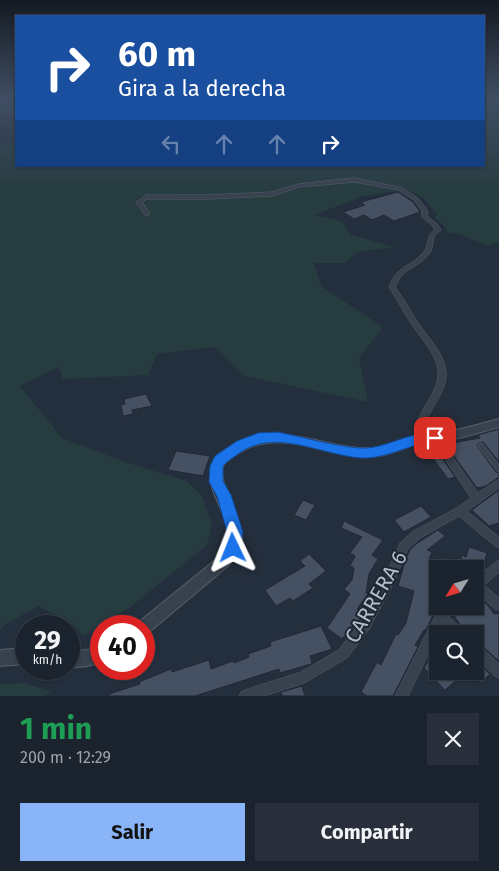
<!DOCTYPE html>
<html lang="es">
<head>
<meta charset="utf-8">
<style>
  body { margin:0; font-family:"Fira Sans",sans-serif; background:#282f3a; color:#f1f3f6; height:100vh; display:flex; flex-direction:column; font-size:19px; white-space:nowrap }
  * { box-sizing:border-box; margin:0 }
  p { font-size:16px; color:#a0a4aa }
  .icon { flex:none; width:28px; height:28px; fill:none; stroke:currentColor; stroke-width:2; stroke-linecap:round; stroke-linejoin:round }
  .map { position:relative; height:696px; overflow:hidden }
  .details { display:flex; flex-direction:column; background:#1b232e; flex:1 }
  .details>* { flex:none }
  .guide { position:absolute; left:15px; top:15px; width:470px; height:152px; border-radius:0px; box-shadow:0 1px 4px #0004,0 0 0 1px #39404a; background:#1a4fa0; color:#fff; overflow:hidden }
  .needle { width:32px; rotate:233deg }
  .controls { position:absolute; left:429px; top:560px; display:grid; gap:10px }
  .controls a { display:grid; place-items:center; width:55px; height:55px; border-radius:0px; background:#1b232e; box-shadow:0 1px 4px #0004,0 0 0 1px #39404a; font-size:25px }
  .speed { position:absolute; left:15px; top:615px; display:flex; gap:10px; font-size:25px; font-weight:700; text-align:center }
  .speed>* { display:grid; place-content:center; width:65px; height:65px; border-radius:50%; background:#1b232e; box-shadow:0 1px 4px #0004,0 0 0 1px #39404a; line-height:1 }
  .speed small { font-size:12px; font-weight:400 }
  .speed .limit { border:8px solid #d22; background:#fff; color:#111 }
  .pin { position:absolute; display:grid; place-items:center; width:42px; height:42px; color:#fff; margin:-21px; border-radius:10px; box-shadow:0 2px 8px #0006 }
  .me { position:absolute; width:55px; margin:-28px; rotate:358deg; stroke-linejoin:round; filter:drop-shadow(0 0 4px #0008) }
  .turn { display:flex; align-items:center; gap:18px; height:105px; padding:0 20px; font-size:22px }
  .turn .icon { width:65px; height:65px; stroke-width:2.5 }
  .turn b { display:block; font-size:35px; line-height:42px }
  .lanes { display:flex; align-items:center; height:48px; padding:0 20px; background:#0003; justify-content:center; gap:25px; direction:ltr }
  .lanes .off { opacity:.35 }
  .round { display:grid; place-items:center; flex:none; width:52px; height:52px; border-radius:0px; background:#282f3a }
  .headline { display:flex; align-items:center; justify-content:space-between; height:85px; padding:0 20px }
  h1 { font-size:30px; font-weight:700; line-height:38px; color:#1e9e55 }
  .primary-button { display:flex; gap:10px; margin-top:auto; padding:10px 20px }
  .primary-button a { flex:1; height:58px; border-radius:0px; background:#8ab4f8; color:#111; font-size:20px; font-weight:700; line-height:58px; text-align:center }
  .primary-button a+a { background:#282f3a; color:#f1f3f6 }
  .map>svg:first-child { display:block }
  .green { fill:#263c3f }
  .building { fill:#455162; stroke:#1f2835 }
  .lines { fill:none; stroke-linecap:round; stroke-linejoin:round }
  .service-casing { stroke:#565f6c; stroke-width:6 }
  .minor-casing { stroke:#565f6c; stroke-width:1 }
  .tertiary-casing { stroke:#565f6c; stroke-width:2 }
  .service { stroke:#38414e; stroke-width:4.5 }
  .minor { fill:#38414e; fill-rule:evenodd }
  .tertiary { fill:#38414e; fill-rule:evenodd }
  .route { fill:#1a73e8; stroke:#114b97 }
  .labels { text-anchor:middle; stroke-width:4; stroke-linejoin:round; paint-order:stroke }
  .near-street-label { font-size:21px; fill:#b4bcc9; stroke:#1d2633 }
</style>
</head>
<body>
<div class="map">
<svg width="499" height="696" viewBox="0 0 499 696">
  <rect width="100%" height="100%" fill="#242f3e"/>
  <g class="green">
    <path d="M0 98H16V116L9 112 0 117Z"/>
    <path d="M484 98H499V242L488 246 458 234 446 232 447 229 434 217 438 215 423 198 414 193 402 188 356 179 298 185 271 193 209 196 153 194 138 198 136 202 145 215 142 202 147 198 273 195 301 186 355 181 400 190 361 197 314 215 342 221 351 235 396 247 357 252 345 263H314L321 286 383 327 359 358 368 402 245 376 216 347 157 354 148 375 63 379 59 367 20 386 62 438 125 462 187 481 202 496 212 525 207 545 129 608 83 636 73 624 38 606 3 626 0 630V143L12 141 16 145V166H484Z"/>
    <path d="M25 683 51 692 45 696H0V684Z"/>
  </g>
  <g class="building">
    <path d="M398 192 413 202 420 212 394 221 384 215 372 220 364 215 354 219 343 212 365 205 361 202Z"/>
    <path d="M146 394 152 406 132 410 133 414 123 416 121 405 125 404 124 399Z"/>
    <path d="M499 429V462L483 442 479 443 477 446 496 472 499 473V477L486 486 477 488 449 449 456 447 452 443 480 438 478 435Z"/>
    <path d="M176 451 210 456 203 476 168 470Z"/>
    <path d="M438 452 455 477 448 479 430 454Z"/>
    <path d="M499 490V523L489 526 472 510Z"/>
    <path d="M303 500 315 505 306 520 294 515Z"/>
    <path d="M421 506 431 517 404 532 394 520Z"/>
    <path d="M344 521 383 540 372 555 378 559 369 574 366 593 368 594 357 609 364 612 357 624 355 623 342 639 327 628 350 594 344 589 352 580 354 568 350 566 355 556 350 553 362 537 341 528Z"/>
    <path d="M438 530 445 536 427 550 432 552 429 558 453 567 455 558 461 560 462 555 466 557 469 547 487 553 484 563 482 562 481 569H438V599L434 613 426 630H424L415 645 418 647 393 696H367L361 692 377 662 381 665 396 634 398 635 406 623 414 591 398 586 406 558 410 550 416 544Z"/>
    <path d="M309 554 326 571 309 584 313 588 293 601 290 598 276 606 265 590 305 566 300 561Z"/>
    <path d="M486 603 494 614 499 613V661L480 644 475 641V634H467L454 616 461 615 459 606H475Z"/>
    <path d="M321 626 332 649 310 656 312 663 311 664 280 673 279 669 195 696H109V694L140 684 139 682 171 669 172 672 209 660 211 669 233 661 234 663 249 657 248 654 271 646 270 642Z"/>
    <path d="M438 643V671H467L445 690 424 668Z"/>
    <path d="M475 660 490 674 481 683 469 671H475Z"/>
    <path d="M302 686 305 696H282L281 692Z"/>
  </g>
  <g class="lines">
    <g class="service-casing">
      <path id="service" d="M481 446 499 469"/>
    </g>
    <g class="minor-casing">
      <g id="minor">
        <path d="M355 178 402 188 418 198 428 211 427 216 436 223 441 230C439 232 436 233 435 235 432 240 434 247 429 254 418 269 403 266 395 287 404 298 410 311 418 323 429 339 447 356 446 377 445 392 433 405 427 419 424 426 425 434 422 441H416C409 420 436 398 438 377 440 357 421 339 411 323 403 311 397 299 389 287 397 265 409 268 422 254 431 245 424 238 435 230L432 225 422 217V211L414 200 398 190 355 182 299 187 272 196 209 199H147L142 202 150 214 147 216 145 215 136 202 146 195H209L272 192 299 184Z"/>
        <path d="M435 435 438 436 478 493 499 479V488L467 511 499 537V547L495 546 459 516 420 538 408 549 391 588 369 629 347 658 304 683 264 696H239L241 692 245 690 301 672 339 650 361 621 383 582 400 543 412 532 457 508 471 498 431 438 432 436Z"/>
        <path d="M499 561V572L484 585 499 598V610L495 609 475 591V579L495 563Z"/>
        <path d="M444 606H457L456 610 449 617 463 630 465 634H451L442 626 438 634 408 696H395L437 613Z"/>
        <path d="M475 643 479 645 499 664V678L495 676 475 657Z"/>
      </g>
    </g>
    <g class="tertiary-casing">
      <g id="tertiary">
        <path d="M499 419V427C481 432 463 438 444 441 435 442 426 442 418 444 404 447 392 455 378 456 333 461 287 428 244 450 238 453 230 457 225 463 213 478 243 519 242 538 241 549 235 557 229 565L149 632 144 634V626H137L139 622 219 557C221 554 225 551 226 548 239 519 197 488 214 460 218 453 228 448 235 444 285 419 327 452 377 448 391 446 404 439 417 436 426 434 435 434 443 433 462 429 481 424 499 419Z"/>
        <path d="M101 646V662L87 666 69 668V652L87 650Z"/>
        <path d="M26 648V664L0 666V650Z"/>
      </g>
    </g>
    <use href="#service" class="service"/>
    <use href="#minor" class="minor"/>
    <use href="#tertiary" class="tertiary"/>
  </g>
  <linearGradient id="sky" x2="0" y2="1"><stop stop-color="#141a22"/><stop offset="0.5" stop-color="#3f4d63"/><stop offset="1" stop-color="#3f4d63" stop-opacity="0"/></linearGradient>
  <rect width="499" height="196" fill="url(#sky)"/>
  <path class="route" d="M277 432C304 437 333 446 360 448 387 450 414 427 440 435L442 438 440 442C432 444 424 443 417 445 399 450 380 459 361 458 320 455 275 427 238 454 233 458 227 461 223 466V481L231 495 243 532 239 552 233 554 228 552 225 548 227 532 217 496 209 482 210 466 215 456 237 441 258 433Z"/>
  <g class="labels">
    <g class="near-street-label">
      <text transform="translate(376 597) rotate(-60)" y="7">CARRERA 6</text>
    </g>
  </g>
</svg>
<div class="controls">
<a><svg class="needle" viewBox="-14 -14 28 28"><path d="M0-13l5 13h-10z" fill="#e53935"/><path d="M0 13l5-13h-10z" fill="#a0a4aa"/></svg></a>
<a><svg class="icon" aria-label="search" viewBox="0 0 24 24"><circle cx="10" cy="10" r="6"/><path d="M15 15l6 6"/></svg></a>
</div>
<div class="speed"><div>29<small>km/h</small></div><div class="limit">40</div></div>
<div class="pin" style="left:435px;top:438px;background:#d93025"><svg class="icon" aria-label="arrive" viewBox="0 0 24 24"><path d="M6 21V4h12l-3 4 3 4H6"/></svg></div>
<svg class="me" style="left:233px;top:548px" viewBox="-20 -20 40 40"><path d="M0-17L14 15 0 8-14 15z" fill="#1a73e8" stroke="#fff" stroke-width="4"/></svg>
<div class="guide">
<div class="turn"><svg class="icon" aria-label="right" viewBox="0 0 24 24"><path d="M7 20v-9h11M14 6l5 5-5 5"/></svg><div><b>60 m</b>Gira a la derecha</div></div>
<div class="lanes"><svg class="icon off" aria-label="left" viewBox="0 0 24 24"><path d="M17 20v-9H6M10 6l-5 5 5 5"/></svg><svg class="icon off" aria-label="ahead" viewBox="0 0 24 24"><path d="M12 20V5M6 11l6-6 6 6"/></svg><svg class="icon off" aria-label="ahead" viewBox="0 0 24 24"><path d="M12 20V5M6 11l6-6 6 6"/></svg><svg class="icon" aria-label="right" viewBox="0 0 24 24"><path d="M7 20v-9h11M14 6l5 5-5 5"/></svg></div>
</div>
</div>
<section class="details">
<div class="headline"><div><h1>1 min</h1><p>200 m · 12:29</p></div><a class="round"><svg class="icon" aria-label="close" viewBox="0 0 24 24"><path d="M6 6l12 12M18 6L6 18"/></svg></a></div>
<div class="primary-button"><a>Salir</a><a>Compartir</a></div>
</section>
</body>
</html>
